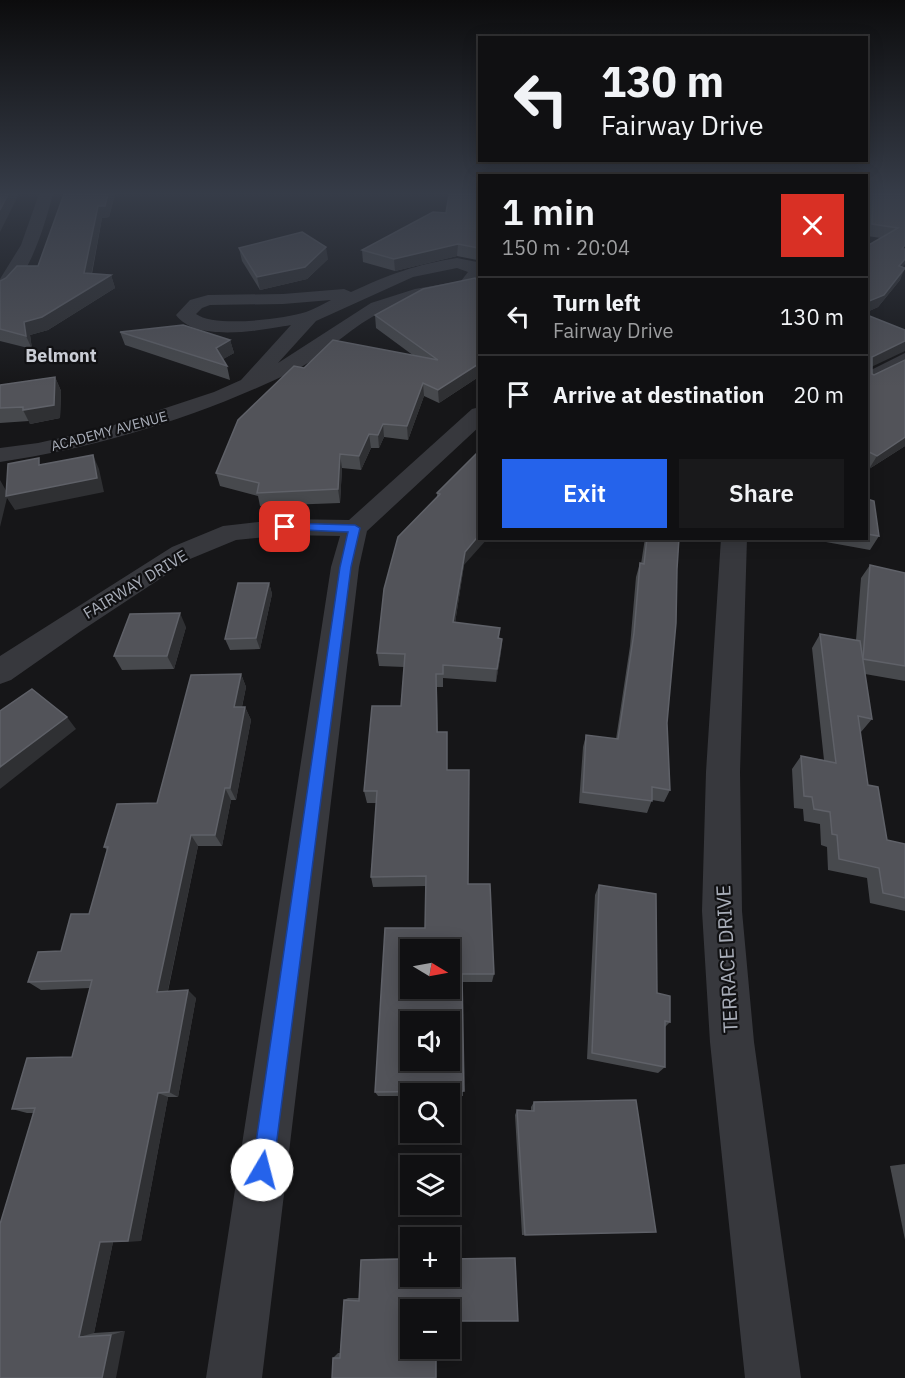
<!DOCTYPE html>
<html lang="en">
<head>
<meta charset="utf-8">
<style>
  body { margin:0; font-family:"IBM Plex Sans",sans-serif; background:#19191b; color:#f1f3f6; height:100vh; display:flex; flex-direction:column; font-size:22px; white-space:nowrap }
  * { box-sizing:border-box; margin:0 }
  p { font-size:20px; color:#9c9d9f }
  .icon { flex:none; width:33px; height:33px; fill:none; stroke:currentColor; stroke-width:2; stroke-linecap:round; stroke-linejoin:round }
  .map { position:relative; flex:1; overflow:hidden }
  .panel { position:absolute; left:478px; top:174px; width:390px; height:366px; display:flex; flex-direction:column; background:#101012; border-radius:0px; box-shadow:0 3px 15px #0003,0 0 0 2px #303032 }
  .panel>* { flex:none }
  .banner { position:absolute; left:478px; top:36px; width:390px; height:126px; border-radius:0px; box-shadow:0 3px 15px #0003,0 0 0 2px #303032; background:#101012; color:#f1f3f6; overflow:hidden }
  .needle { width:39px; rotate:100deg }
  .buttons { position:absolute; left:400px; top:939px; display:grid; gap:12px }
  .buttons a { display:grid; place-items:center; width:60px; height:60px; border-radius:0px; background:#101012; box-shadow:0 3px 15px #0003,0 0 0 2px #303032; font-size:30px }
  .pin { position:absolute; display:grid; place-items:center; width:51px; height:51px; color:#fff; margin:-26px; border-radius:12px; box-shadow:0 3px 9px #0006 }
  .me { position:absolute; width:66px; margin:-33px; rotate:8deg; stroke-linejoin:round; filter:drop-shadow(0 0 4px #0008) }
  .turn { display:flex; align-items:center; gap:21px; height:126px; padding:0 24px; font-size:27px }
  .turn .icon { width:78px; height:78px; stroke-width:2.5 }
  .turn b { display:block; font-size:42px; line-height:51px }
  .round { display:grid; place-items:center; flex:none; width:63px; height:63px; border-radius:0px; background:#19191b }
  .head { display:flex; align-items:center; justify-content:space-between; height:102px; padding:0 24px }
  h1 { font-size:36px; font-weight:600; line-height:45px }
  .cta { display:flex; gap:12px; margin-top:auto; padding:12px 24px }
  .cta a { flex:1; height:69px; border-radius:0px; background:#2563eb; color:#fff; font-size:24px; font-weight:600; line-height:69px; text-align:center }
  .cta a+a { background:#19191b; color:#f1f3f6 }
  ul { padding:0; list-style:none }
  li { display:flex; align-items:center; gap:18px; height:78px; padding:0 24px; border-top:2px solid #303032 }
  li div { flex:1 }
  li b { display:block; font-size:22px }
  li em { font-style:normal }
  .map>svg:first-child { display:block }
  .lines { fill:none; stroke-linecap:round; stroke-linejoin:round }
  .street { fill:#37383d; fill-rule:evenodd }
  .wall { fill:#47494d }
  .shaded-wall { fill:#2f3033 }
  .building { fill:#525359; stroke:#5f6168; stroke-width:1.5; fill-rule:evenodd }
  .route { fill:#2563eb; stroke:#184099; stroke-width:1.5 }
  .labels { text-anchor:middle; stroke-width:4.5; stroke-linejoin:round; paint-order:stroke }
  .far-street-label { font-size:14px; fill:#a8adb8; stroke:#111113 }
  .street-label { font-size:16px; fill:#a8adb8; stroke:#111113 }
  .far-district-label { font-size:18px; font-weight:bold; fill:#c9ccd4; stroke:#111113 }
  .near-street-label { font-size:20px; fill:#a8adb8; stroke:#111113 }
</style>
</head>
<body>
<div class="map">
<svg width="905" height="1378" viewBox="0 0 905 1378">
  <rect width="100%" height="100%" fill="#161618"/>
  <g class="lines">
    <g class="street">
      <path d="M39 194H53C46 220 28 287 0 294V279L21 245Z"/>
      <path d="M457 258 477 262 480 266V279L472 290C438 298 404 299 372 317 344 333 322 357 294 371 200 416 103 447 0 462V448L38 443 105 428 214 392 241 380 291 325C262 330 196 343 176 315L190 300 208 295 283 294 344 289 351 292C388 275 417 264 457 258ZM457 268 468 272 461 281 415 289 371 303 278 363 316 321 413 277ZM331 300C323 304 314 309 306 312 283 319 215 328 196 314L202 308 210 305 283 304Z"/>
      <path d="M905 353V367L867 386V372Z"/>
      <path d="M480 407V426L367 531 359 567 262 1378H206L331 567 340 536 285 535 236 540 190 559 81 631 11 680 0 684V656L172 547 223 526 285 519 349 520 472 409Z"/>
      <path d="M721 538H747L740 772 742 911 754 1042 801 1378H745L710 1042 702 911 706 772Z"/>
    </g>
  </g>
  <g class="wall">
    <path d="M64 194H115L109 217 102 218 92 274 111 275 115 288 48 330 30 335 32 349 0 341V281L38 266Z"/>
    <path d="M480 194V263L477 260 457 256 395 271 363 262 362 250 446 213Z"/>
    <path d="M868 194H905L903 267 900 280 878 307 867 312V246L881 238 867 236Z"/>
    <path d="M239 248 328 259 307 279 260 290 242 261Z"/>
    <path d="M480 285V376L439 403 424 396 408 440 384 437 379 448H371L361 470 342 468 340 503 260 506 258 496 220 486 216 473 304 368 414 356 376 328 375 315Z"/>
    <path d="M867 315 872 367V374L905 446 869 469 867 468Z"/>
    <path d="M120 332 230 340 234 353 223 359 227 366 230 380 125 345Z"/>
    <path d="M55 377 61 391 60 418 30 424 29 421 0 423V385Z"/>
    <path d="M480 450 464 565 455 623 500 628 499 638 502 639 501 652 496 682 443 678V687H437L438 732 447 770 468 884 494 974 492 982H462L463 1096H450V1094H411V1096H378L375 1092 425 928 426 886 373 887 371 877 376 803H367L364 791 401 706 404 667 379 666 377 653 437 496V493Z"/>
    <path d="M867 499 879 536 870 550 826 542V538H867Z"/>
    <path d="M645 538H679L667 723 670 790 664 802 652 800 647 813 579 803 583 747 586 735 616 739 630 646 636 577 640 563 641 564Z"/>
    <path d="M870 565 905 573V681L865 674 872 719 861 732 860 731 868 785 887 840 905 844V911L870 903 867 878 828 870 827 847 821 845 820 824 804 821 803 809 794 808 792 769 801 756 824 760 812 648 820 634 856 640 861 578Z"/>
    <path d="M269 583 272 594 260 649 230 650 225 639Z"/>
    <path d="M186 627 174 669 122 670 114 656Z"/>
    <path d="M241 674 246 687 242 707H245L251 720 236 800H231L222 846H198L168 991 196 998 178 1097H168L141 1241 113 1242 94 1333 125 1331 0 1378 33 1113H27L12 1109 72 1057 90 988 41 990 28 982 61 951 89 914 107 850 104 847 157 803Z"/>
    <path d="M599 885 657 993 670 1022 665 1027V1067L658 1073 587 1059 595 895Z"/>
    <path d="M534 1102 656 1232 522 1235 515 1115 517 1110 531 1111V1107Z"/>
    <path d="M905 1164V1240L890 1166Z"/>
    <path d="M411 1258V1276H450V1258H515L411 1310V1348H436V1378H332L333 1358 338 1353H340L344 1300 348 1298H359L361 1260 365 1259Z"/>
  </g>
  <g class="shaded-wall">
    <path d="M8 194H19L0 232V210Z"/>
    <path d="M108 194H115L109 217 102 218 89 286 84 273 98 206Z"/>
    <path d="M458 244 457 256 395 271 394 259Z"/>
    <path d="M326 247 328 259 307 279 260 290 257 277Z"/>
    <path d="M905 259V264L893 278 899 266Z"/>
    <path d="M905 268 900 280 878 307 867 312V302Z"/>
    <path d="M111 275 115 288 48 330 30 335 32 349 26 336 24 322Z"/>
    <path d="M230 340 234 353 220 361 216 348Z"/>
    <path d="M905 341V351L867 369 872 357Z"/>
    <path d="M480 363V376L439 403 438 390Z"/>
    <path d="M55 377 61 391 60 418 30 424 23 410Z"/>
    <path d="M423 383 424 396 408 440 407 426Z"/>
    <path d="M383 424 384 437 379 448 378 435Z"/>
    <path d="M369 434 371 448 361 470 359 456Z"/>
    <path d="M905 437V446L869 469 877 456Z"/>
    <path d="M340 454 342 468 340 503 338 489Z"/>
    <path d="M93 455 99 469 104 492 15 510 7 498 0 527V480L8 494Z"/>
    <path d="M480 534V538H488L464 565 453 636V622L465 552Z"/>
    <path d="M269 583 272 594 260 649 256 638Z"/>
    <path d="M180 613 186 627 174 669 167 656Z"/>
    <path d="M502 639 501 652 496 682 497 669Z"/>
    <path d="M241 674 246 687 239 720 234 707Z"/>
    <path d="M245 707 251 720 236 800 230 788Z"/>
    <path d="M67 717 76 729 0 789V767Z"/>
    <path d="M225 788 231 800 222 846 215 835Z"/>
    <path d="M191 835 198 846 166 999 157 992Z"/>
    <path d="M188 990 196 998 178 1097 169 1092Z"/>
    <path d="M158 1093 168 1097 141 1241H128Z"/>
    <path d="M100 1242H113L94 1333 79 1337Z"/>
    <path d="M125 1331 116 1378H102L111 1335Z"/>
  </g>
  <g class="building">
    <path d="M0 194H8L0 210Z"/>
    <path d="M64 194H108L105 206H98L84 273 111 275 42 317 24 322 26 336 0 329V281L6 278 17 266H38Z"/>
    <path d="M449 194H480V251L478 248 458 244 394 259 362 250 433 212 446 213Z"/>
    <path d="M873 194H905V245L902 249H905V259L899 266 905 268 884 295 867 302V246L898 228 872 224Z"/>
    <path d="M302 232 326 247 305 267 257 277 239 248Z"/>
    <path d="M475 278 480 285V363L438 390 423 383 407 426 383 424 378 435 369 434 359 456 340 454 338 489 257 493 259 483 216 473 238 420 294 366 304 368 333 340 438 360 375 315 423 289Z"/>
    <path d="M867 315 905 330V341L872 357V374L874 375 905 360V437L877 456 867 451Z"/>
    <path d="M183 325 230 340 216 348 227 366 120 332Z"/>
    <path d="M55 377 54 405 23 410V407L0 408V385Z"/>
    <path d="M480 450V534L465 552 453 622 500 628 498 638 502 639 497 669 443 665V674H436L437 732H447V770H469L468 884H490L494 974H462L464 1091 375 1092 385 928H425L426 876 371 877 377 791H364L372 706H401L405 654 377 653 384 589 398 537 440 494 437 493ZM411 950H450V988H411ZM411 1022H450V1060H411Z"/>
    <path d="M93 455 97 478 6 496 8 464 39 458V465Z"/>
    <path d="M867 499 874 501 879 536 867 534Z"/>
    <path d="M647 538H679L677 569 676 623 667 723 670 790 652 787V801L583 792 586 735 618 739 634 633 640 563 644 564Z"/>
    <path d="M870 565 905 573V666L863 659Z"/>
    <path d="M238 583H269L256 638 225 639Z"/>
    <path d="M180 613 167 656H114L130 614Z"/>
    <path d="M820 634 860 641 872 719 858 716 868 785 878 787 887 840 905 844V898L883 893 879 868 839 859 837 835 832 834 830 812 814 809 812 797 804 796 801 756 836 763Z"/>
    <path d="M241 674 234 707H245L230 788H225L215 835H191L157 992 188 990 169 1092 158 1093 128 1241 100 1242 79 1337 111 1335 102 1378H0V1224L35 1108 12 1109 27 1058 72 1057 92 980 28 982 38 952 61 951 71 914H89L108 847H104L117 804 157 803 191 675Z"/>
    <path d="M32 689 67 717 0 767V711Z"/>
    <path d="M599 885 656 894 657 993 670 996V1022L665 1021V1067L592 1053Z"/>
    <path d="M636 1100 656 1232 525 1235 517 1110 534 1111V1102Z"/>
    <path d="M515 1258 518 1321H450V1310H411V1348H436V1378H332L333 1358H340L344 1300 359 1301 361 1260 411 1259V1276H450V1259Z"/>
  </g>
  <linearGradient id="sky" x2="0" y2="1"><stop stop-color="#0c0c0d"/><stop offset="0.5" stop-color="#363c48"/><stop offset="1" stop-color="#363c48" stop-opacity="0"/></linearGradient>
  <rect width="905" height="387" fill="url(#sky)"/>
  <path class="route" d="M285 523 355 525 360 528 351 567 273 1170 269 1177 262 1180 255 1177 252 1170 340 567 348 532 281 529 280 527Z"/>
  <g class="labels">
    <g class="far-street-label">
      <text transform="translate(109 431) rotate(-15)" y="5">ACADEMY AVENUE</text>
    </g>
    <g class="street-label">
      <text transform="translate(135 584) rotate(-31)" y="6">FAIRWAY DRIVE</text>
    </g>
    <g class="far-district-label">
      <text x="61" y="362">Belmont</text>
    </g>
    <g class="near-street-label">
      <text transform="translate(727 959) rotate(-93)" y="7">TERRACE DRIVE</text>
    </g>
  </g>
</svg>
<div class="buttons">
<a><svg class="needle" viewBox="-14 -14 28 28"><path d="M0-13l5 13h-10z" fill="#e53935"/><path d="M0 13l5-13h-10z" fill="#9c9d9f"/></svg></a>
<a><svg class="icon" aria-label="sound" viewBox="0 0 24 24"><path d="M4 9h4l5-4v14l-5-4H4zM17 9q2 3 0 6"/></svg></a>
<a><svg class="icon" aria-label="search" viewBox="0 0 24 24"><circle cx="10" cy="10" r="6"/><path d="M15 15l6 6"/></svg></a>
<a><svg class="icon" aria-label="layers" viewBox="0 0 24 24"><path d="M12 4l9 5-9 5-9-5zM3 14l9 5 9-5"/></svg></a>
<a>+</a>
<a>−</a>
</div>
<div class="pin" style="left:285px;top:527px;background:#d93025"><svg class="icon" aria-label="arrive" viewBox="0 0 24 24"><path d="M6 21V4h12l-3 4 3 4H6"/></svg></div>
<svg class="me" style="left:262px;top:1170px" viewBox="-20 -20 40 40"><circle r="19" fill="#fff"/><path d="M0-13L10 11 0 6-10 11z" fill="#2563eb"/></svg>
<div class="banner">
<div class="turn"><svg class="icon" aria-label="left" viewBox="0 0 24 24"><path d="M17 20v-9H6M10 6l-5 5 5 5"/></svg><div><b>130 m</b>Fairway Drive</div></div>
</div>
<section class="panel">
<div class="head"><div><h1>1 min</h1><p>150 m · 20:04</p></div><a class="round" style="background:#d93025;color:#fff"><svg class="icon" aria-label="close" viewBox="0 0 24 24"><path d="M6 6l12 12M18 6L6 18"/></svg></a></div>
<ul>
<li><svg class="icon" aria-label="left" viewBox="0 0 24 24"><path d="M17 20v-9H6M10 6l-5 5 5 5"/></svg><div><b>Turn left</b><p>Fairway Drive</p></div><em>130 m</em></li>
<li><svg class="icon" aria-label="arrive" viewBox="0 0 24 24"><path d="M6 21V4h12l-3 4 3 4H6"/></svg><div><b>Arrive at destination</b></div><em>20 m</em></li>
</ul>
<div class="cta"><a>Exit</a><a>Share</a></div>
</section>
</div>
</body>
</html>
